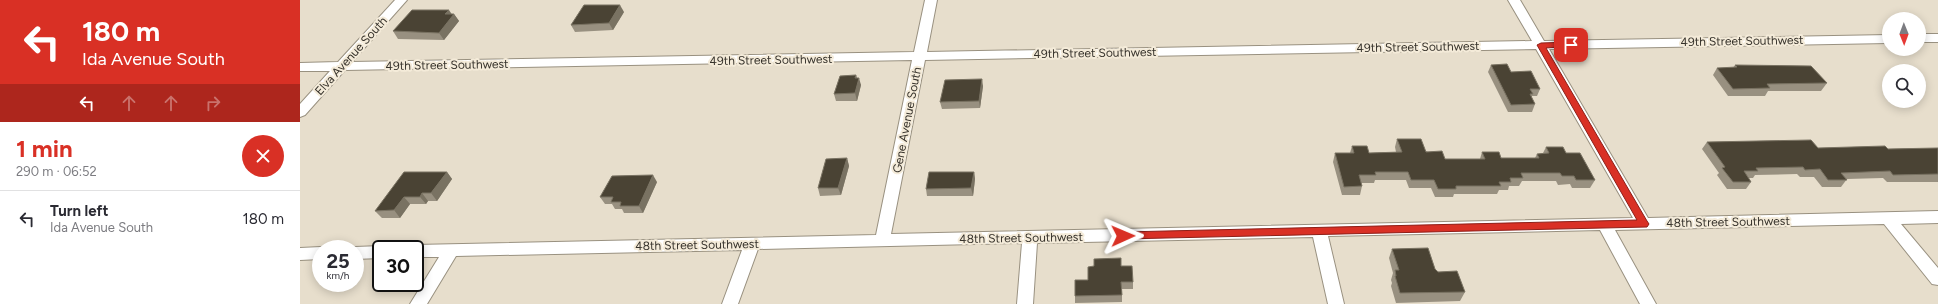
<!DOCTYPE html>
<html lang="en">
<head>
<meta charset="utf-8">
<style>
  body { margin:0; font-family:Figtree,sans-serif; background:#f2f2f3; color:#2b2b33; height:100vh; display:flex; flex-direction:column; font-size:15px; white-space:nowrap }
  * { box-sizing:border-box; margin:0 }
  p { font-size:13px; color:#7c7c81 }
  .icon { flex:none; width:22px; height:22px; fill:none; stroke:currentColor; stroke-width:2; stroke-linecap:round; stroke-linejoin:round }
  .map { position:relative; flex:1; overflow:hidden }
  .side { display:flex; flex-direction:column; background:#fff; width:300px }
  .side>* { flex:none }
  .hud { background:#d93025; color:#fff; overflow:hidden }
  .needle { width:26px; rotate:179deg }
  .buttons { position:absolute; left:1582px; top:12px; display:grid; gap:8px }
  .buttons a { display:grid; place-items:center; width:44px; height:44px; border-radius:50%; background:#fff; box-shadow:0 2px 10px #0003; font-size:20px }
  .speed { position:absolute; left:12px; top:240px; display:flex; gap:8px; font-size:20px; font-weight:700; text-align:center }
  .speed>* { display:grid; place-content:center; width:52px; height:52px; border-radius:50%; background:#fff; box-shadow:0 2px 10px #0003; line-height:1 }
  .speed small { font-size:10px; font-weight:400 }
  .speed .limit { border:2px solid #111; border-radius:6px; background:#fff; color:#111 }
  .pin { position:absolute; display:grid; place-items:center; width:34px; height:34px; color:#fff; margin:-17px; border-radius:8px; box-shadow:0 2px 6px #0006 }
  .me { position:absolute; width:44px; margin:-22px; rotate:89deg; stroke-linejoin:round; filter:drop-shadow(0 0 3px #0008) }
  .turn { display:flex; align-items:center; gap:14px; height:84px; padding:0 16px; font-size:18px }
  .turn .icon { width:52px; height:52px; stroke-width:2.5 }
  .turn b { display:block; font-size:28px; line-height:34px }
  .lanes { display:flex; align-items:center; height:38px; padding:0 16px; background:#0003; justify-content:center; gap:20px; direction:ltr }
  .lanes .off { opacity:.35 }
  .round { display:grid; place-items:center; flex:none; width:42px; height:42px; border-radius:21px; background:#f2f2f3 }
  .headline { display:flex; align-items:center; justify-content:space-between; height:68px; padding:0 16px }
  h1 { font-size:24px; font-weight:700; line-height:30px; color:#d93025 }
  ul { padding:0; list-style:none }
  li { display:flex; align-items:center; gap:12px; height:56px; padding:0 16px; border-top:1px solid #e1e1e2 }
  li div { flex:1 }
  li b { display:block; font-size:15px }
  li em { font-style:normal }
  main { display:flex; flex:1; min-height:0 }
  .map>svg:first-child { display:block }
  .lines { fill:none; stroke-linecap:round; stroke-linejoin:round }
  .street-casing { stroke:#999180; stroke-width:2 }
  .street { fill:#fff; fill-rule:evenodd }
  .wall { fill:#989080 }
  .shaded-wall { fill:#797262 }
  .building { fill:#4a4334; stroke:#797262 }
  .route { fill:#d93025; stroke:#8d1f18 }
  .labels { text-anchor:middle; stroke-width:4; stroke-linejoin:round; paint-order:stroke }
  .street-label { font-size:12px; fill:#35312a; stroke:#f4ebd9 }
</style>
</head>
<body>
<main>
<section class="side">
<div class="hud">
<div class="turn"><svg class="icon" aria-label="left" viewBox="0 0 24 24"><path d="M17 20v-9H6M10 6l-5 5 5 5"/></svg><div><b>180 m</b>Ida Avenue South</div></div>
<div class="lanes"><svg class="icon" aria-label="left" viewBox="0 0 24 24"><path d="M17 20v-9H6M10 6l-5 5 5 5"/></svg><svg class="icon off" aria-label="ahead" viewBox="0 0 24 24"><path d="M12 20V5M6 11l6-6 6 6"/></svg><svg class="icon off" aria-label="ahead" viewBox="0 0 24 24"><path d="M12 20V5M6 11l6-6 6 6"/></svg><svg class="icon off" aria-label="right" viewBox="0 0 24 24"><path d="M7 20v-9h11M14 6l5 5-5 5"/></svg></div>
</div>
<div class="headline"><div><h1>1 min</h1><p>290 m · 06:52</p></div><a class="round" style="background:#d93025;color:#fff"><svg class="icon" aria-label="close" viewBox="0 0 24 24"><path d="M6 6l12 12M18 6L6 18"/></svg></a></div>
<ul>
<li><svg class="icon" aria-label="left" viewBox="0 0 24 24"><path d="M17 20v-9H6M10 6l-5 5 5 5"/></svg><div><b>Turn left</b><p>Ida Avenue South</p></div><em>180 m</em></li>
</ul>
</section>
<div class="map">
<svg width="1638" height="304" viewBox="0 0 1638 304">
  <rect width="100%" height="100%" fill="#e7decc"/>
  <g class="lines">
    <g class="street-casing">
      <g id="street">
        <path d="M95 0H107L52 62 614 52 625 0H637L627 52 1232 41 1208 0H1220L1244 41 1589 35V43L1249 49 1348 218 1638 211V223L1601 224 1638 268V285L1632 284 1584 224 1315 230 1356 304H1340L1300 230 1028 236 1044 304H1028L1013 237 737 243 733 304H717L722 243 458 249 438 304H422L442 250 156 256 127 304H110L139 257H115V249H108L115 245 576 235 612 60 45 70 5 115 0 117V104L30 71H0V63L38 62ZM1236 49 1333 218 591 234 625 60Z"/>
        <rect x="1619" y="34" width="19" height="8"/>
        <path d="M81 246 87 249H81V258L55 259V249H49L55 247Z"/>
        <path d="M21 247 27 249H21V259L0 260V248Z"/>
      </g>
    </g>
    <use href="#street" class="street"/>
  </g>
  <g class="wall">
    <path d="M324 12 313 30 275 32 271 25Z"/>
    <path d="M152 14H154L159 21 144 40 98 39 93 31Z"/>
    <path d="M1191 65 1211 72 1240 89 1237 96H1232V98L1235 104 1232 112H1208L1188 72Z"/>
    <path d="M1435 65 1527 83 1521 91H1468L1465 96H1428L1413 75 1417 68H1433Z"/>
    <path d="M556 75 557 78 561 85 557 101H536L534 94Z"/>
    <path d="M683 86 680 108 642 109 640 102Z"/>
    <path d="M1097 139 1145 159H1180L1182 152 1201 158H1235L1237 154 1243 153 1246 147 1266 153 1295 180 1290 188H1272L1270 184 1258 185 1256 181H1222L1219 186H1209L1208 190H1199L1197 194H1154L1153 197H1135L1131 188H1109L1106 180H1075L1074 183H1061L1062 186 1060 195H1042L1033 162 1035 153H1050L1052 146 1069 153 1096 152 1095 147Z"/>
    <path d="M1407 142 1518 148 1588 149 1638 148V182H1587L1583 178 1547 179 1541 187H1522L1514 177H1500L1497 174 1455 175 1453 178H1449L1451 182 1446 189H1427L1417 175 1419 173 1402 149Z"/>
    <path d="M547 158 549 166 541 195 520 196 518 188Z"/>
    <path d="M147 172 152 179 137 201H128L126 204H110L100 218H82L75 211Z"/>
    <path d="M674 172 675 179 673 196H627L626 189Z"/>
    <path d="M357 182 343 213H324L322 209H315L312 204H305L300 197Z"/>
    <path d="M1092 249 1135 269 1165 292 1160 301 1096 303 1091 286 1092 283 1091 280 1093 273 1089 258Z"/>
    <path d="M821 266 833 282V289H822V302L775 303V296L788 280Z"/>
  </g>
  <g class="shaded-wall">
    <path d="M320 5 324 12 313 30 309 23Z"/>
    <path d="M149 10 153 16 154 14 159 21 144 40 139 33 145 14Z"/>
    <path d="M556 75 558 83 559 78 561 85 557 101 555 93V78Z"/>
    <path d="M682 79 683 86 680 108 679 101Z"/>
    <path d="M547 158 549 166 541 195 538 188Z"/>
    <path d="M147 172 152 179 137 201 131 193Z"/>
    <path d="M674 172 675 179 673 196 671 188Z"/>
    <path d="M353 175 357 182 343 213 339 206Z"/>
    <path d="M122 193 128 201 126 204 120 197Z"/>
    <path d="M104 197 110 204 100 218 94 210Z"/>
  </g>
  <g class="building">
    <path d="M284 5H320L309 23 271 25Z"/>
    <path d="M112 10H149L145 14H154L139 33 93 31Z"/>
    <path d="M1207 64 1211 72 1231 71 1240 89H1230L1233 94H1230L1235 104 1211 105 1191 65Z"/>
    <path d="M1435 65 1511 66 1527 83 1467 84 1470 88 1433 89 1417 68 1437 67Z"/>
    <path d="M556 75 555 78H559L555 93 534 94 540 76Z"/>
    <path d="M682 79 679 101 640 102 645 80Z"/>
    <path d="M1097 139H1121L1126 152 1142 151 1145 159H1185L1182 152H1199L1201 158H1239L1237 154 1249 153 1246 147H1263L1266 153H1280L1295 180H1276L1274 176H1262L1260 173H1221L1223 178H1210L1211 182H1199L1201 186H1156V189H1138L1134 180H1111L1108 172H1075L1076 175H1059L1062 186 1044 187 1035 153H1054L1052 146H1067L1069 153 1102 152Z"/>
    <path d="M1511 140 1518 148 1585 146 1588 149 1638 148V174L1593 175 1590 171 1541 173 1547 180H1528L1520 169 1505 170 1503 167 1456 168 1458 171H1444L1451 182H1433L1422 168 1425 167 1407 142Z"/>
    <path d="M547 158 538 188H518L526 159Z"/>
    <path d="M104 172H147L131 193H122L120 197H104L94 210 75 211Z"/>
    <path d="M629 172H674L671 188 626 189Z"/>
    <path d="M353 175 339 206H320L321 202H311L313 197H300L312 176Z"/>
    <path d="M1128 248 1135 269 1138 272 1157 271 1165 292 1100 293 1095 276H1096L1095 270H1099L1092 249Z"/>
    <path d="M821 258V266H832L833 282H821L822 295 775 296V280H788V267L794 266V259Z"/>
  </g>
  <path class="route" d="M1271 42 1275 45 1274 46 1246 48 1347 221 1349 224 1347 227 823 239 818 236 823 232 1337 220 1237 45 1241 43Z"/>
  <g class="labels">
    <g class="street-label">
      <text transform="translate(1442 41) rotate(-1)" y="4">49th Street Southwest</text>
      <text transform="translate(1118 47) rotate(-1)" y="4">49th Street Southwest</text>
      <text transform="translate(795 53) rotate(-1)" y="4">49th Street Southwest</text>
      <text transform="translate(51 56) rotate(-48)" y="4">Elva Avenue South</text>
      <text transform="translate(471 60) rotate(-1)" y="4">49th Street Southwest</text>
      <text transform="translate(147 65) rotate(-1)" y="4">49th Street Southwest</text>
      <text transform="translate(607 120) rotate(-79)" y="4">Gene Avenue South</text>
      <text transform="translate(1428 222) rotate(-1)" y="4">48th Street Southwest</text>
      <text transform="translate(721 238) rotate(-1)" y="4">48th Street Southwest</text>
      <text transform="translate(397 245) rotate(-1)" y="4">48th Street Southwest</text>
    </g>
  </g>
</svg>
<div class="buttons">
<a><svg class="needle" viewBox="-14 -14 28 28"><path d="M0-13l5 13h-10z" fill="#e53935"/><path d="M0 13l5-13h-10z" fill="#7c7c81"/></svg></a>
<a><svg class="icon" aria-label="search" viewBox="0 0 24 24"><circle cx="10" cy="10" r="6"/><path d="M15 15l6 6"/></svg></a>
</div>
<div class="speed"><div>25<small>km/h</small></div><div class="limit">30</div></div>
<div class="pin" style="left:1271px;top:45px;background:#d93025"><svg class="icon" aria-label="arrive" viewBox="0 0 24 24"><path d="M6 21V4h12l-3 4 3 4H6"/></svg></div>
<svg class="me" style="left:823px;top:236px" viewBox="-20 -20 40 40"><path d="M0-17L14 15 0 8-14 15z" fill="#d93025" stroke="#fff" stroke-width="4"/></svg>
</div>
</main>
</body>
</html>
